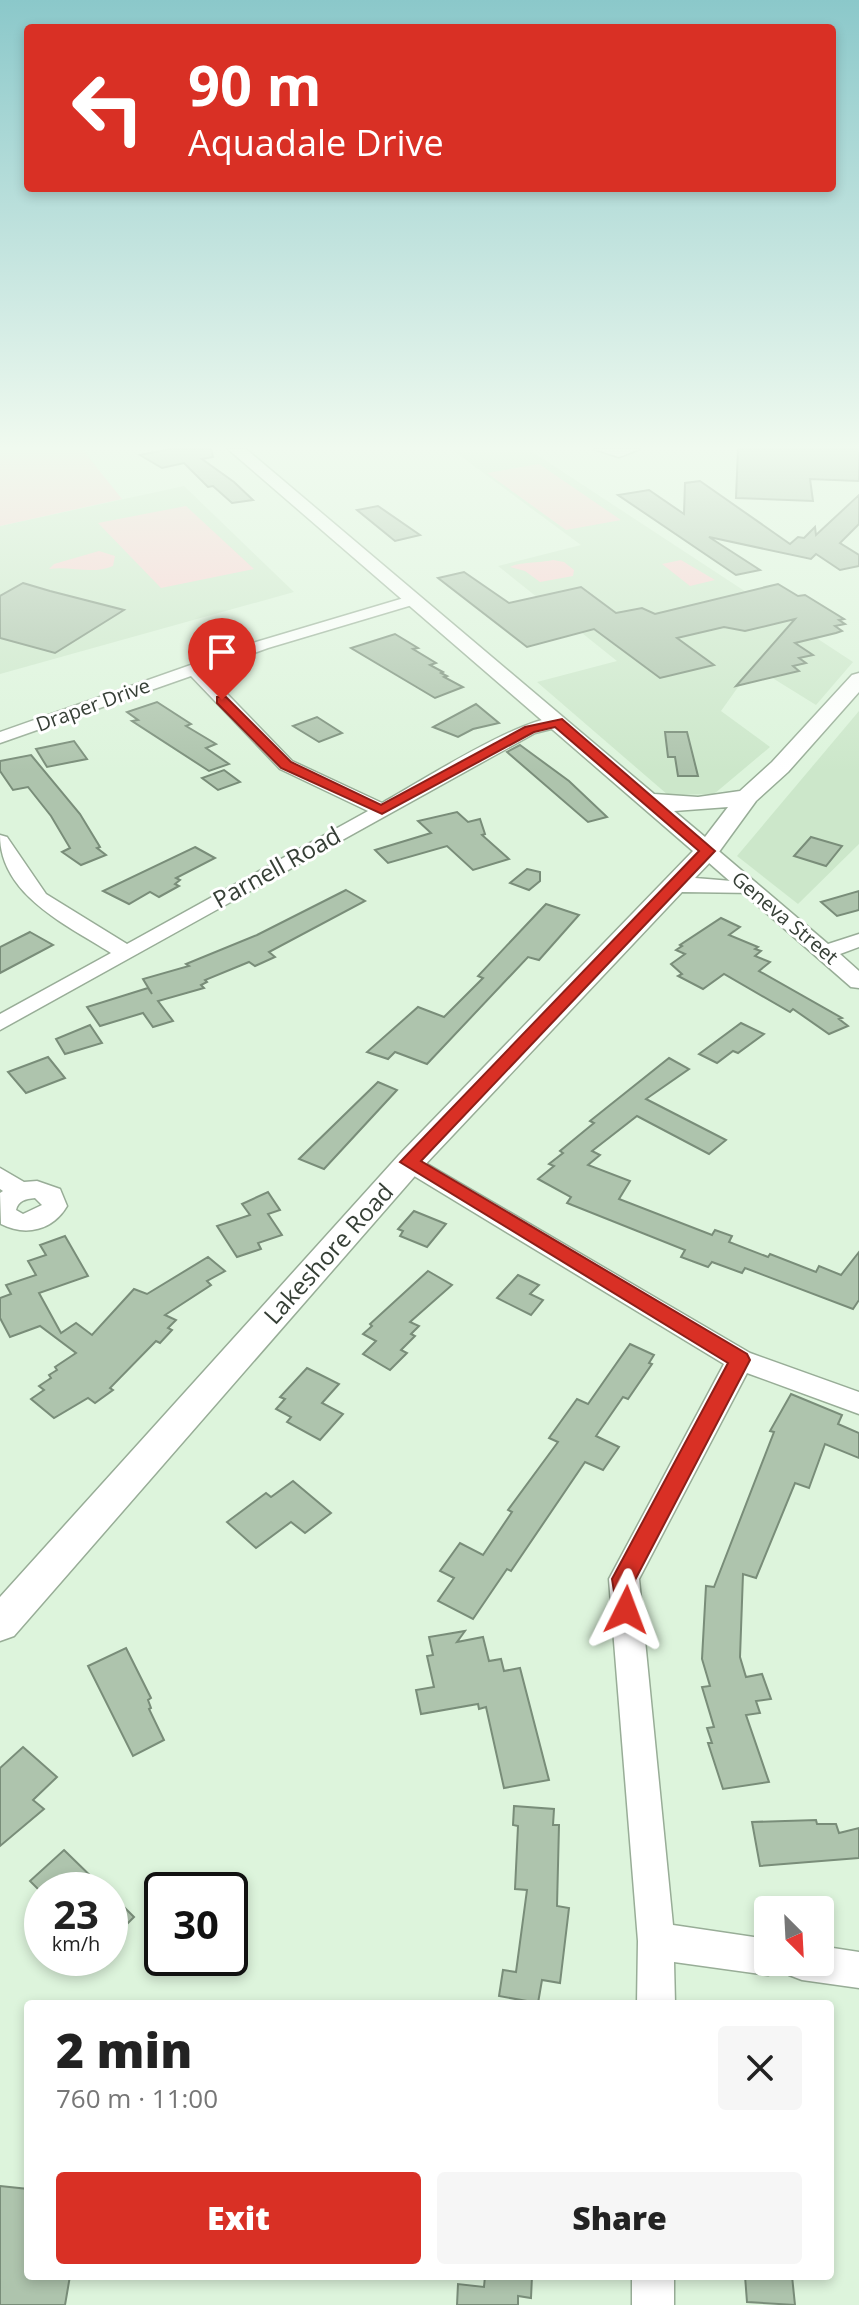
<!DOCTYPE html>
<html lang="en">
<head>
<meta charset="utf-8">
<style>
  body { margin:0; font-family:"Open Sans",sans-serif; background:#f6f6f6; color:#222; height:100vh; display:flex; flex-direction:column; font-size:30px; white-space:nowrap }
  * { box-sizing:border-box; margin:0 }
  p { font-size:26px; color:#767676 }
  .icon { flex:none; width:44px; height:44px; fill:none; stroke:currentColor; stroke-width:2; stroke-linecap:round; stroke-linejoin:round }
  .map { position:relative; flex:1; overflow:hidden }
  .drawer { position:absolute; left:24px; top:2000px; width:810px; height:280px; display:flex; flex-direction:column; background:#fff; border-radius:8px; box-shadow:0 4px 12px #0003 }
  .drawer>* { flex:none }
  .banner { position:absolute; left:24px; top:24px; width:812px; height:168px; border-radius:8px; box-shadow:0 4px 12px #0003; background:#d93025; color:#fff; overflow:hidden }
  .needle { width:52px; rotate:156deg }
  .tools { position:absolute; left:754px; top:1896px; display:grid; gap:16px }
  .tools a { display:grid; place-items:center; width:80px; height:80px; border-radius:8px; background:#fff; box-shadow:0 4px 12px #0003; font-size:40px }
  .speed { position:absolute; left:24px; top:1872px; display:flex; gap:16px; font-size:40px; font-weight:700; text-align:center }
  .speed>* { display:grid; place-content:center; width:104px; height:104px; border-radius:50%; background:#fff; box-shadow:0 4px 12px #0003; line-height:1 }
  .speed small { font-size:20px; font-weight:400 }
  .speed .limit { border:4px solid #111; border-radius:12px; background:#fff; color:#111 }
  .pin { position:absolute; display:grid; place-items:center; width:68px; height:68px; color:#fff; margin:-82px -34px; border-radius:50% 50% 50% 0; rotate:-45deg; box-shadow:0 0 8px #0007 }
  .pin .icon { rotate:45deg }
  .me { position:absolute; width:88px; margin:-44px; rotate:3deg; stroke-linejoin:round; filter:drop-shadow(0 0 6px #0008) }
  .turn { display:flex; align-items:center; gap:28px; height:168px; padding:0 32px; font-size:36px }
  .turn .icon { width:104px; height:104px; stroke-width:2.5 }
  .turn b { display:block; font-size:56px; line-height:68px }
  .round { display:grid; place-items:center; flex:none; width:84px; height:84px; border-radius:8px; background:#f6f6f6 }
  .head { display:flex; align-items:center; justify-content:space-between; height:136px; padding:0 32px }
  h1 { font-size:48px; font-weight:800; line-height:60px }
  .action { display:flex; gap:16px; margin-top:auto; padding:16px 32px }
  .action a { flex:1; height:92px; border-radius:8px; background:#d93025; color:#fff; font-size:32px; font-weight:800; line-height:92px; text-align:center }
  .action a+a { background:#f6f6f6; color:#222 }
  .map>svg:first-child { display:block }
  .built { fill:#cce7ca }
  .green { fill:#ffced2 }
  .building { fill:#aec4ad; stroke:#798d79; stroke-width:2 }
  .lines { fill:none; stroke-linecap:round; stroke-linejoin:round }
  .minor-casing { stroke:#98ad97; stroke-width:3 }
  .major-casing { stroke:#98ad97; stroke-width:3 }
  .minor { fill:#fff; fill-rule:evenodd }
  .major { fill:#fff; fill-rule:evenodd }
  .route { fill:#d93025; stroke:#8d1f18; stroke-width:2 }
  .labels { text-anchor:middle; stroke-width:6; stroke-linejoin:round; paint-order:stroke }
  .far-street-label { font-size:20px; fill:#363f36; stroke:#fff }
  .street-label { font-size:24px; fill:#363f36; stroke:#fff }
</style>
</head>
<body>
<div class="map">
<svg width="859" height="2305" viewBox="0 0 859 2305">
  <rect width="100%" height="100%" fill="#ddf4dc"/>
  <g class="built">
    <path d="M451 449H528L853 662 816 705 753 666 721 711 770 747 714 794 668 795 537 682 617 661 498 566 581 545Z"/>
    <path d="M184 486 294 592 0 674V526Z"/>
    <path d="M859 711V844L798 904 737 856Z"/>
  </g>
  <g class="green">
    <path d="M0 449H82L122 499 0 526Z"/>
    <path d="M539 464 621 520 566 530 487 473Z"/>
    <path d="M186 506 254 569 161 588 98 523Z"/>
    <path d="M99 551 115 556 113 566C92 575 72 566 49 569L54 564Z"/>
    <path d="M553 560 564 562 574 570 573 576 540 582 525 571 510 567C518 562 540 563 553 560Z"/>
    <path d="M681 560 715 580 690 586 662 564Z"/>
  </g>
  <g class="building">
    <path d="M170 449H211L213 457 202 459 234 482 253 500 232 503 213 486 208 487 184 463 162 468 140 455Z"/>
    <path d="M738 449H859V481L810 479 813 501 736 498Z"/>
    <path d="M700 481 790 544 798 537 804 538 815 527 816 535 859 495V524L840 543 859 555V566L840 570 816 554 811 559 709 537 760 570 736 575 618 495 649 490 684 514 685 483Z"/>
    <path d="M378 506 420 535 395 541 357 510Z"/>
    <path d="M464 572 509 603 581 587 616 613 642 608 655 614 778 584 798 596 805 595 844 619 839 620 845 624 835 626 842 631 836 633 795 643 813 655 799 658 806 663 793 666 799 671 736 686 795 619 745 631 724 627 677 638 714 665 660 678 594 629 527 647 438 578Z"/>
    <path d="M23 583 50 591 124 610 55 653 0 638V596Z"/>
    <path d="M395 634 418 648 413 649 436 663 430 665 443 672 441 673 447 676 444 677 463 687 435 698 351 648Z"/>
    <path d="M157 702 191 724 186 726 216 744 206 748 229 764 209 771 132 721 138 720 127 712Z"/>
    <path d="M476 704 499 723 473 729 458 737 433 727Z"/>
    <path d="M317 717 342 733 319 742 293 726Z"/>
    <path d="M665 732H687L698 776H678L675 757H668Z"/>
    <path d="M74 741 87 759 47 767 36 749Z"/>
    <path d="M520 745 569 781 607 817 588 822 507 752Z"/>
    <path d="M31 755 80 814 100 847 97 848 106 855 81 865 62 852 70 848 51 816 28 787 13 790 0 771V761Z"/>
    <path d="M224 770 240 782 218 790 202 778Z"/>
    <path d="M457 812 468 822 480 819 485 834 482 835 509 859 473 870 447 846 388 863 375 850 431 833 418 821Z"/>
    <path d="M811 837 842 846 826 866 794 856Z"/>
    <path d="M195 847 215 858 176 878 180 880 175 884 179 886 159 897 150 892 129 904 103 891Z"/>
    <path d="M527 869 540 872V881L529 890 510 883Z"/>
    <path d="M346 890 365 901 269 952 275 957 255 966 249 962 205 980 207 982 201 985 204 988 158 1001 173 1021 153 1027 143 1013 100 1026 87 1007 148 988 152 994 143 979 189 966 186 964 257 935Z"/>
    <path d="M859 891V910L837 916 821 902Z"/>
    <path d="M546 904 579 915 539 960 528 957 427 1064 395 1052 388 1059 367 1052 418 1007 444 1017 483 978 478 976Z"/>
    <path d="M721 918 740 927 729 935 758 947 755 949 761 951 755 956 770 962 759 971 842 1018 839 1019 848 1026 829 1034 793 1009 790 1012 724 974 703 989 678 976 682 974 671 964 685 954 676 950 682 946 680 945Z"/>
    <path d="M30 932 53 945 0 973V947Z"/>
    <path d="M741 1023 764 1034 738 1053 733 1051 717 1063 699 1054Z"/>
    <path d="M90 1025 102 1043 65 1054 56 1039Z"/>
    <path d="M48 1057 65 1078 26 1093 8 1072Z"/>
    <path d="M669 1058 689 1069 646 1099 726 1140 709 1154 637 1116 592 1151 600 1155 588 1165 630 1181 619 1199 712 1235 715 1230 732 1236 729 1242 768 1257 770 1254 816 1272 819 1266 841 1275 859 1252V1300L853 1309 745 1268 742 1273 712 1262 708 1267 681 1257 685 1250 567 1203 571 1197 538 1179 554 1166 549 1164 563 1153 560 1151 594 1123 590 1121Z"/>
    <path d="M378 1082 397 1090 324 1169 299 1159Z"/>
    <path d="M268 1192 280 1210 268 1214 282 1235 258 1243 261 1249 237 1257 217 1226 250 1215 242 1204Z"/>
    <path d="M414 1211 446 1224 427 1247 400 1236 403 1231 398 1229Z"/>
    <path d="M65 1236 88 1276 39 1293 61 1333 76 1323 92 1335 134 1289 147 1294 208 1257 225 1271 207 1281 211 1285 165 1315 176 1320 168 1328 172 1330 160 1343 156 1341 110 1388 113 1390 95 1403 88 1398 54 1418 31 1399 44 1390 39 1386 51 1378 49 1375 57 1370 55 1367 76 1353 40 1326 10 1337 0 1318V1298L11 1294 6 1285 36 1275 28 1261 46 1255 40 1245Z"/>
    <path d="M428 1271 452 1285 410 1322 419 1326 411 1334 415 1336 401 1350 407 1353 390 1370 363 1354 376 1341 363 1334 372 1326 370 1324Z"/>
    <path d="M518 1275 539 1285 530 1294 543 1300 531 1315 497 1298Z"/>
    <path d="M630 1344 654 1355 649 1363 652 1364 628 1399 623 1397 596 1436 619 1447 603 1470 585 1462 511 1571 507 1569 473 1619 438 1601 454 1578 440 1571 460 1543 483 1555 512 1512 508 1510 558 1442 549 1438 577 1399 588 1404Z"/>
    <path d="M307 1368 339 1384 322 1403 343 1414 320 1440 287 1422 291 1417 276 1409 285 1399 280 1397Z"/>
    <path d="M791 1394 842 1415 838 1424 859 1433V1458L825 1444 809 1488 795 1483 756 1578 743 1574 740 1657 746 1677 762 1674 771 1699 756 1701 760 1713 746 1715 769 1782 723 1789 708 1743H712L707 1728 714 1727 702 1687 710 1686 702 1659 706 1586 714 1587 774 1432 770 1431Z"/>
    <path d="M293 1481 331 1513 305 1533 291 1522 256 1548 227 1522 266 1493 271 1497Z"/>
    <path d="M465 1631 457 1642 483 1637 489 1661 501 1659 504 1671 520 1668 549 1780 504 1788 486 1707 479 1709 478 1704 421 1714 416 1690 434 1687 427 1656 433 1655 429 1637Z"/>
    <path d="M126 1648 151 1698 148 1700 151 1708 149 1709 164 1740 133 1756 88 1666Z"/>
    <path d="M23 1747 57 1777 33 1800 44 1809 0 1846V1768Z"/>
    <path d="M514 1806 554 1809 553 1825H559L557 1906 569 1908 560 1983 542 1980 538 2003 499 1996 503 1970 516 1972 527 1890 515 1889 518 1826 513 1825Z"/>
    <path d="M816 1820 817 1824H836L839 1833 859 1828V1858L760 1866 752 1822Z"/>
    <path d="M64 1850 105 1890H39L30 1881Z"/>
    <path d="M110 1893 134 1917 110 1941Z"/>
    <path d="M0 2186 28 2189V2276H70L65 2305H0Z"/>
    <path d="M485 2276H532L531 2298 518 2296V2305H457L458 2284 484 2287Z"/>
    <path d="M745 2276H792L795 2305 747 2302Z"/>
  </g>
  <g class="lines">
    <g class="minor-casing">
      <g id="minor">
        <path d="M594 449H640L619 457Z"/>
        <path d="M414 595 419 597V603L268 648 205 671 292 761 382 803C415 785 531 710 563 718L566 722 563 726 535 733 0 1030V1014L111 953C67 925 0 895 0 835L7 837 46 894 127 944 368 811 280 769 191 676 0 743V732L256 642Z"/>
        <path d="M707 845 714 847 828 944 859 934V947L840 954 859 971V988L851 987 700 855 697 851Z"/>
        <path d="M410 1154 750 1353 859 1392V1414L747 1373 639 1579 673 1925 768 1939V1962H820V1946L859 1952V1988L802 1980 789 1975 784 1963 781 1970 768 1975 674 1962 675 2004H637L638 1941 609 1579 724 1364 401 1168 398 1162 401 1156Z"/>
        <path d="M0 1168 24 1182 37 1181 60 1189 67 1206C53 1230 26 1237 1 1224L0 1193 3 1191 0 1189ZM35 1198 42 1205 23 1214 16 1210C18 1201 25 1199 35 1198Z"/>
        <rect x="632" y="2276" width="42" height="29"/>
      </g>
    </g>
    <g class="major-casing">
      <path id="major" d="M228 449H246L654 794 698 797 740 791 772 762 852 675 859 673V692L788 772 756 801 716 856 695 878 756 883 759 888 756 893 682 892 421 1169 14 1636 0 1641V1597L399 1155 693 851ZM728 807 705 837 674 811Z"/>
    </g>
    <use href="#minor" class="minor"/>
    <use href="#major" class="major"/>
  </g>
  <linearGradient id="sky" x2="0" y2="1"><stop stop-color="#8bc8ca"/><stop offset="0.58" stop-color="#f0faef"/><stop offset="1" stop-color="#f0faef" stop-opacity="0"/></linearGradient>
  <rect width="859" height="772" fill="url(#sky)"/>
  <path class="route" d="M217 697H226L291 762 381 805 525 727 562 719 715 851 421 1161 747 1354 750 1360 635 1580 638 1610 635 1617 626 1620 618 1617 612 1579 728 1363 400 1162 699 851 555 727 534 732 382 814 281 768 217 703Z"/>
  <g class="labels">
    <g class="far-street-label">
      <text transform="translate(93 705) rotate(-20)" y="7">Draper Drive</text>
      <text transform="translate(785 918) rotate(40)" y="7">Geneva Street</text>
    </g>
    <g class="street-label">
      <text transform="translate(277 868) rotate(-29)" y="8">Parnell Road</text>
      <text transform="translate(329 1254) rotate(-48)" y="8">Lakeshore Road</text>
    </g>
  </g>
</svg>
<div class="tools">
<a><svg class="needle" viewBox="-14 -14 28 28"><path d="M0-13l5 13h-10z" fill="#e53935"/><path d="M0 13l5-13h-10z" fill="#767676"/></svg></a>
</div>
<div class="speed"><div>23<small>km/h</small></div><div class="limit">30</div></div>
<div class="pin" style="left:222px;top:700px;background:#d93025"><svg class="icon" aria-label="arrive" viewBox="0 0 24 24"><path d="M6 21V4h12l-3 4 3 4H6"/></svg></div>
<svg class="me" style="left:626px;top:1610px" viewBox="-20 -20 40 40"><path d="M0-17L14 15 0 8-14 15z" fill="#d93025" stroke="#fff" stroke-width="4"/></svg>
<div class="banner">
<div class="turn"><svg class="icon" aria-label="left" viewBox="0 0 24 24"><path d="M17 20v-9H6M10 6l-5 5 5 5"/></svg><div><b>90 m</b>Aquadale Drive</div></div>
</div>
<section class="drawer">
<div class="head"><div><h1>2 min</h1><p>760 m · 11:00</p></div><a class="round"><svg class="icon" aria-label="close" viewBox="0 0 24 24"><path d="M6 6l12 12M18 6L6 18"/></svg></a></div>
<div class="action"><a>Exit</a><a>Share</a></div>
</section>
</div>
</body>
</html>
